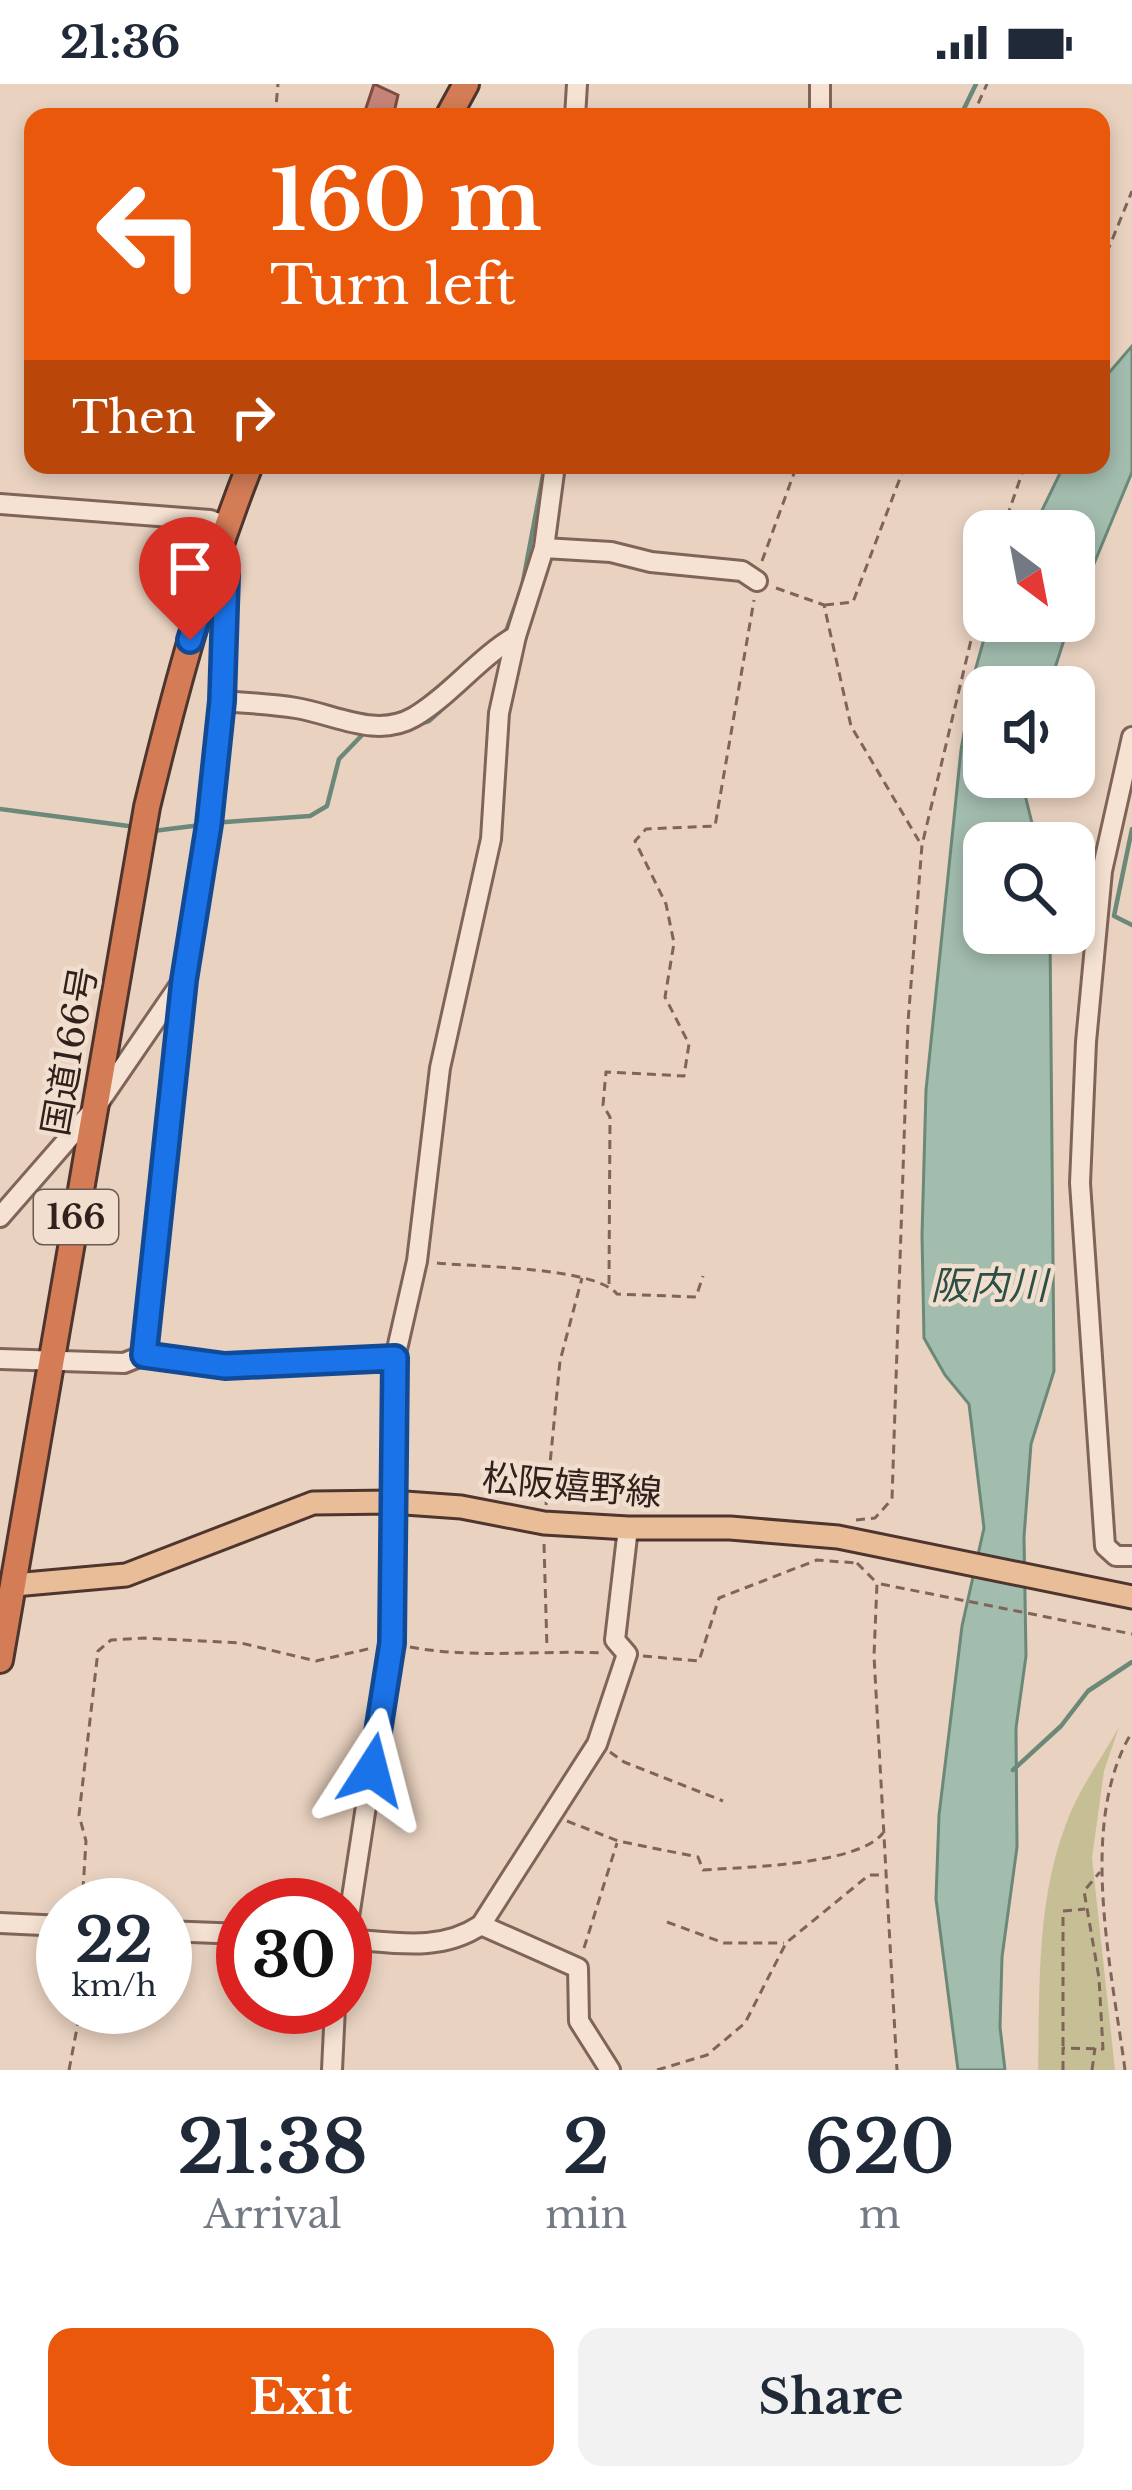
<!DOCTYPE html>
<html lang="en">
<head>
<meta charset="utf-8">
<style>
  body { margin:0; font-family:"Libre Baskerville","Noto Sans JP",serif; background:#f2f2f3; color:#1f2937; height:100vh; display:flex; flex-direction:column; font-size:45px; white-space:nowrap }
  * { box-sizing:border-box; margin:0 }
  p { font-size:39px; color:#747a83 }
  .icon { flex:none; width:66px; height:66px; fill:none; stroke:currentColor; stroke-width:2; stroke-linecap:round; stroke-linejoin:round }
  .map { position:relative; height:1986px; overflow:hidden }
  .sheet { display:flex; flex-direction:column; background:#fff; flex:1 }
  .sheet>* { flex:none }
  .guide { position:absolute; left:24px; top:24px; width:1086px; height:366px; border-radius:24px; box-shadow:0 6px 18px #0003; background:#ea580c; color:#fff; overflow:hidden }
  .needle { width:78px; rotate:148deg }
  .tools { position:absolute; left:963px; top:426px; display:grid; gap:24px }
  .tools a { display:grid; place-items:center; width:132px; height:132px; border-radius:24px; background:#fff; box-shadow:0 6px 18px #0003; font-size:60px }
  .speed { position:absolute; left:36px; top:1794px; display:flex; gap:24px; font-size:60px; font-weight:700; text-align:center }
  .speed>* { display:grid; place-content:center; width:156px; height:156px; border-radius:50%; background:#fff; box-shadow:0 6px 18px #0003; line-height:1 }
  .speed small { font-size:30px; font-weight:400 }
  .speed .limit { border:18px solid #d22; background:#fff; color:#111 }
  .pin { position:absolute; display:grid; place-items:center; width:102px; height:102px; color:#fff; margin:-123px -51px; border-radius:50% 50% 50% 0; rotate:-45deg; box-shadow:0 0 12px #0007 }
  .pin .icon { rotate:45deg }
  .me { position:absolute; width:132px; margin:-66px; rotate:9deg; stroke-linejoin:round; filter:drop-shadow(0 0 9px #0008) }
  .turn { display:flex; align-items:center; gap:42px; height:252px; padding:0 48px; font-size:54px }
  .turn .icon { width:156px; height:156px; stroke-width:2.5 }
  .turn b { display:block; font-size:84px; line-height:102px }
  .then { display:flex; align-items:center; height:114px; padding:0 48px; background:#0003; gap:24px; font-size:45px }
  .eta { display:flex; justify-content:space-evenly; align-items:center; height:204px; text-align:center }
  .eta b { font-size:72px; font-weight:800; line-height:84px }
  .cta { display:flex; gap:24px; margin-top:auto; padding:24px 48px }
  .cta a { flex:1; height:138px; border-radius:24px; background:#ea580c; color:#fff; font-size:48px; font-weight:800; line-height:138px; text-align:center }
  .cta a+a { background:#f2f2f3; color:#1f2937 }
  .status { display:flex; justify-content:space-between; align-items:center; height:84px; padding:0 60px; background:#fff; direction:ltr }
  .status svg { height:33px; fill:currentColor }
  .map>svg:first-child { display:block }
  .green { fill:#c6bf95 }
  .water { fill:#a2bcae; stroke:#6b8879; stroke-width:3 }
  .lines { fill:none; stroke-linecap:round; stroke-linejoin:round }
  .stream { stroke:#6b8879; stroke-width:4.5 }
  .building { fill:#c48578; stroke:#7e4a41; stroke-width:3 }
  .minor-casing { stroke:#816459; stroke-width:24 }
  .major-casing { stroke:#4e352e; stroke-width:27 }
  .highway-casing { stroke:#4e352e; stroke-width:30 }
  .path { stroke:#816459; stroke-width:3; stroke-dasharray:9 6; stroke-linecap:butt }
  .minor { stroke:#f5e2d2; stroke-width:18 }
  .major { stroke:#eabd99; stroke-width:21 }
  .highway { stroke:#d37c56; stroke-width:24 }
  .route-casing { stroke:#114b97; stroke-width:30 }
  .route { stroke:#1a73e8; stroke-width:21 }
  .labels { text-anchor:middle; stroke-width:9; stroke-linejoin:round; paint-order:stroke }
  .shield { fill:#f1dece; stroke:#6b5a52; stroke-width:3 }
  .shield-label { font-size:33px; font-weight:bold; fill:#31211d }
  .street-label { font-size:36px; fill:#31211d; stroke:#f1dece }
  .water-label { font-size:39px; font-style:italic; fill:#2d5045; stroke:#f1dece }
</style>
</head>
<body>
<div class="status"><b>21:36</b><svg viewBox="0 0 49 12"><path d="M0 12V9h3v3zM5 12V6h3v6zM10 12V3h3v9zM15 12V0h3v12zM26 1h20v11H26zM47 4h2v5h-2z"/></svg></div>
<div class="map">
<svg width="1132" height="1986" viewBox="0 0 1132 1986">
  <rect width="100%" height="100%" fill="#e9d2c0"/>
  <path class="green" d="M1119 1643 1104 1687 1092 1774 1115 1986H1038C1040 1903 1036 1819 1066 1740 1078 1706 1102 1674 1119 1643Z"/>
  <g class="water">
    <path d="M1132 262V388L1074 528V447H1032L1064 381H1101V298Z"/>
    <path d="M989 537H1070L1049 603H984V693H1028L1024 707 1037 759H984V849H1050L1054 1287 1031 1360 1024 1453 1026 1572 1016 1644 1017 1763 1002 1873 1000 1943 1005 1986H958L936 1815 939 1731 962 1542 984 1444 969 1320 945 1291 924 1254 922 1151 926 1006 961 666 975 587Z"/>
  </g>
  <g class="lines">
    <g class="stream">
      <path d="M960 33 976 0"/>
      <path d="M505 550 522 503 545 381"/>
      <path d="M389 650 429 637 500 573"/>
      <path d="M0 725 136 743"/>
      <path d="M212 739 310 732 327 722 339 675 365 648"/>
      <path d="M1132 745 1114 832 1132 841"/>
      <path d="M153 747 201 741"/>
      <path d="M1013 1686 1061 1642 1088 1607 1132 1578"/>
    </g>
  </g>
  <path class="building" d="M374 0 398 11 393 33H363Z"/>
  <g class="lines">
    <g class="minor-casing">
      <g id="minor">
        <path d="M575 33 577 0"/>
        <path d="M820 33V0"/>
        <path d="M0 420 210 436 226 442"/>
        <path d="M544 464 611 468 651 478 742 487 757 497"/>
        <path d="M222 617C246 619 272 620 296 624 334 630 376 655 414 633 451 611 478 574 516 552"/>
        <path d="M1132 653 1102 787 1086 958 1080 1099 1105 1462 1116 1472H1132"/>
        <path d="M0 1133 96 1023 181 899"/>
        <path d="M144 1271 184 895 209 740 222 617 226 491 218 469"/>
        <path d="M0 1275 124 1279 144 1271 225 1282 395 1274"/>
        <path d="M0 1839 63 1842"/>
        <path d="M481 1841 578 1884 579 1937 610 1986"/>
        <path d="M165 1847 243 1850"/>
        <path d="M345 1855C393 1858 439 1869 481 1841L597 1660 627 1570 615 1556 628 1444"/>
        <path d="M345 1859 391 1559 395 1274 417 1177 440 984 491 755 499 629 516 552 544 464 555 381"/>
        <path d="M332 1986 335 1923"/>
      </g>
    </g>
    <g class="major-casing">
      <path id="major" d="M14 1501 126 1491 313 1419 391 1418 461 1423 544 1439 628 1444H730L838 1453 1132 1513"/>
    </g>
    <g class="highway-casing">
      <g id="highway">
        <path d="M448 33 466 0"/>
        <path d="M0 1576 147 723C175 607 206 492 250 381"/>
      </g>
    </g>
    <g class="path">
      <path d="M275 33 278 0"/>
      <path d="M972 33 987 0"/>
      <path d="M1101 183 1132 107"/>
      <path d="M1002 447 1025 381"/>
      <path d="M762 477 797 381"/>
      <path d="M776 504 824 521 851 642 919 757"/>
      <path d="M825 521 853 518 905 381"/>
      <path d="M437 1179C475 1183 595 1183 617 1210L696 1213 703 1192"/>
      <path d="M609 1200 610 1033 603 1021 606 988 684 992 689 960 665 913 674 859 666 820 635 757 646 745 715 742 754 516"/>
      <path d="M546 1421 560 1277 582 1194"/>
      <path d="M856 1436 875 1434 892 1415 908 938 922 761 984 502"/>
      <path d="M544 1460 547 1565"/>
      <path d="M857 1479 877 1499 874 1572 897 1986"/>
      <path d="M881 1500 1132 1550"/>
      <path d="M410 1563C474 1575 539 1566 604 1569"/>
      <path d="M643 1572 699 1577 719 1514 817 1476 856 1479"/>
      <path d="M610 1668 624 1678 723 1717"/>
      <path d="M567 1737 618 1757 698 1773 703 1786C746 1783 858 1781 883 1749"/>
      <path d="M82 1821 86 1757 79 1731 98 1567 111 1556 144 1554 241 1559 316 1577 372 1564"/>
      <path d="M667 1838 724 1859H784"/>
      <path d="M584 1864 617 1759"/>
      <path d="M1063 1962V1827L1085 1825"/>
      <path d="M69 1986 81 1923"/>
      <path d="M657 1986 707 1971 745 1939 786 1859 869 1791H885"/>
      <path d="M1063 1986V1964L1103 1965 1099 1894 1084 1807 1100 1788"/>
      <path d="M1092 1986 1095 1964"/>
      <path d="M1125 1986C1112 1886 1077 1739 1132 1648"/>
    </g>
    <use href="#minor" class="minor"/>
    <use href="#major" class="major"/>
    <use href="#highway" class="highway"/>
  </g>
  <g class="lines">
    <g class="route-casing">
      <path id="route" d="M190 556 218 469 226 491 222 617 209 740 184 896 144 1271 225 1282 395 1274 392 1559 372 1686"/>
    </g>
    <use href="#route" class="route"/>
  </g>
  <g class="labels">
    <rect class="shield" x="34" y="1106" width="84" height="54" rx="9"/>
    <g class="shield-label">
      <text x="76" y="1145">166</text>
    </g>
    <g class="street-label">
      <text transform="translate(69 967) rotate(-80)" y="13">国道166号</text>
      <text transform="translate(572 1401) rotate(5)" y="13">松阪嬉野線</text>
    </g>
    <g class="water-label">
      <text x="989" y="1215">阪内川</text>
    </g>
  </g>
</svg>
<div class="tools">
<a><svg class="needle" viewBox="-14 -14 28 28"><path d="M0-13l5 13h-10z" fill="#e53935"/><path d="M0 13l5-13h-10z" fill="#747a83"/></svg></a>
<a><svg class="icon" aria-label="sound" viewBox="0 0 24 24"><path d="M4 9h4l5-4v14l-5-4H4zM17 9q2 3 0 6"/></svg></a>
<a><svg class="icon" aria-label="search" viewBox="0 0 24 24"><circle cx="10" cy="10" r="6"/><path d="M15 15l6 6"/></svg></a>
</div>
<div class="speed"><div>22<small>km/h</small></div><div class="limit">30</div></div>
<div class="pin" style="left:190px;top:556px;background:#d93025"><svg class="icon" aria-label="arrive" viewBox="0 0 24 24"><path d="M6 21V4h12l-3 4 3 4H6"/></svg></div>
<svg class="me" style="left:372px;top:1686px" viewBox="-20 -20 40 40"><path d="M0-17L14 15 0 8-14 15z" fill="#1a73e8" stroke="#fff" stroke-width="4"/></svg>
<div class="guide">
<div class="turn"><svg class="icon" aria-label="left" viewBox="0 0 24 24"><path d="M17 20v-9H6M10 6l-5 5 5 5"/></svg><div><b>160 m</b>Turn left</div></div>
<div class="then">Then<svg class="icon" aria-label="right" viewBox="0 0 24 24"><path d="M7 20v-9h11M14 6l5 5-5 5"/></svg></div>
</div>
</div>
<section class="sheet">
<div class="eta">
<div><b>21:38</b><p>Arrival</p></div>
<div><b>2</b><p>min</p></div>
<div><b>620</b><p>m</p></div>
</div>
<div class="cta"><a>Exit</a><a>Share</a></div>
</section>
</body>
</html>
